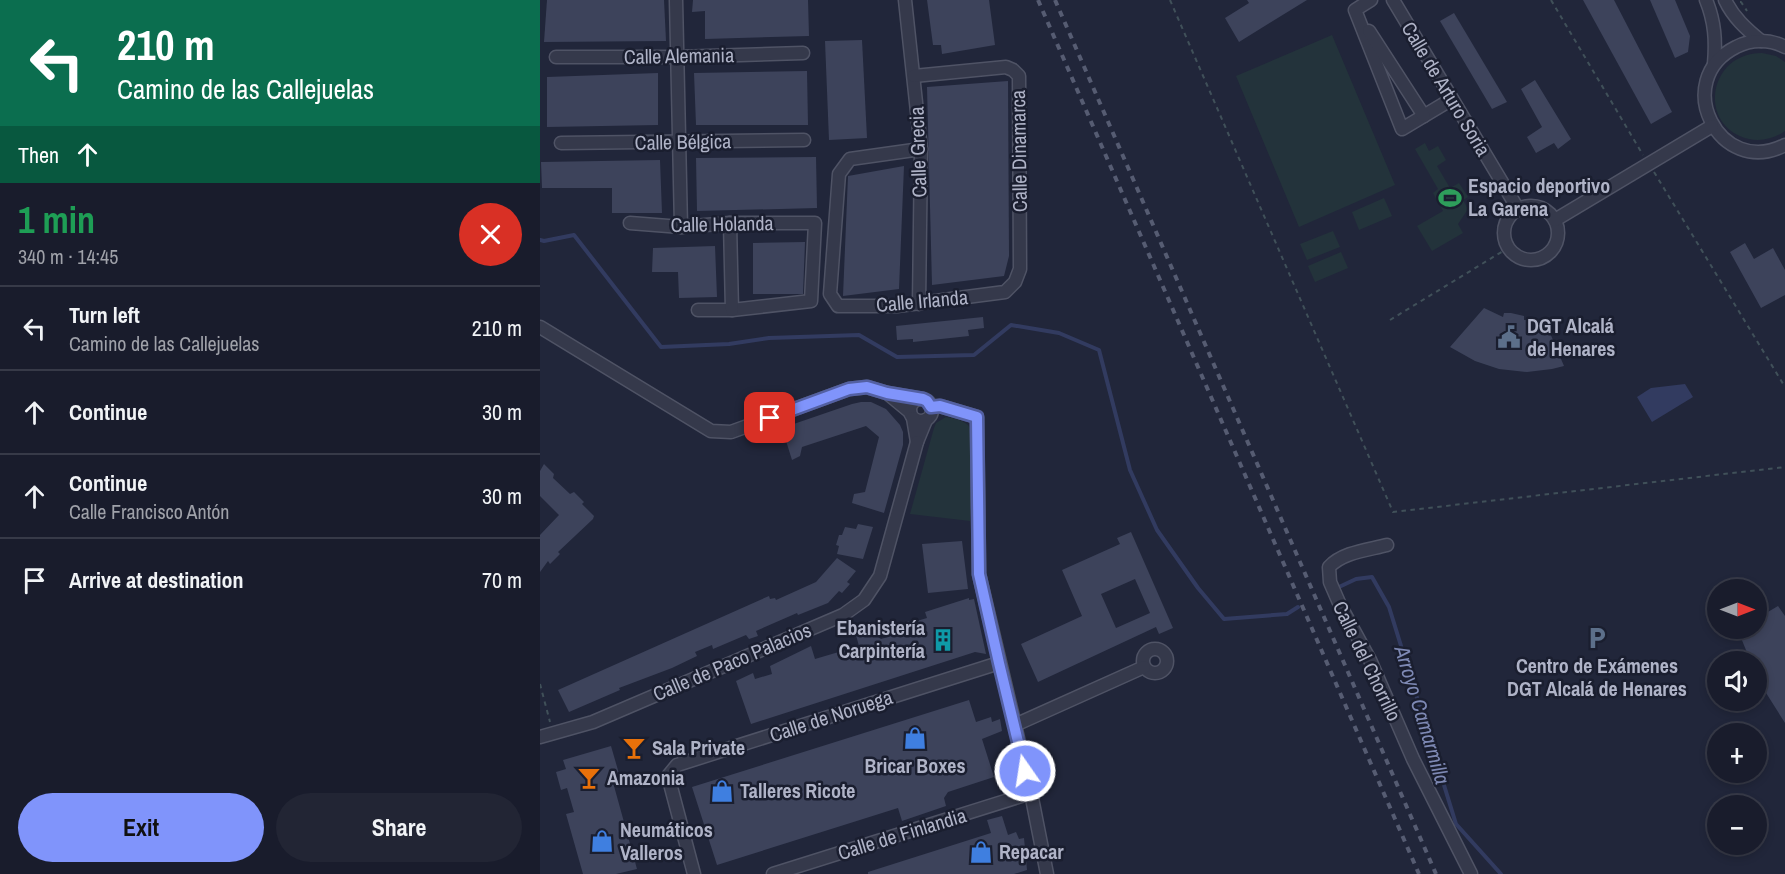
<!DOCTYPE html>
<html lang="en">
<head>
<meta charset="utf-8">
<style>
  body { margin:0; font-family:"Archivo Narrow",sans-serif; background:#222534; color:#f1f3f6; height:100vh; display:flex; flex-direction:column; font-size:22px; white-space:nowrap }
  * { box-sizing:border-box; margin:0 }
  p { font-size:20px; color:#9fa1a9 }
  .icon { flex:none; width:33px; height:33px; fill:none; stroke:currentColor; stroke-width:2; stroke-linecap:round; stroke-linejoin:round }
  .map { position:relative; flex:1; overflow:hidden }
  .panel { display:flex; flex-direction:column; background:#191c2c; width:540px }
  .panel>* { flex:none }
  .banner { background:#0b6e4f; color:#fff; overflow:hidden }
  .needle { width:39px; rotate:90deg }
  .buttons { position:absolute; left:1167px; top:579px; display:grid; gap:12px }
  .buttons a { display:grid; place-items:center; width:60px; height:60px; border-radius:50%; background:#191c2c; box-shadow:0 3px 9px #0003,0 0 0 2px #373a48; font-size:30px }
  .pin { position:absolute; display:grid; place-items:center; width:51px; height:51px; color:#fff; margin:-26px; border-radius:12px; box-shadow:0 3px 9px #0006 }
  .me { position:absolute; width:66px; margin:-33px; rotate:347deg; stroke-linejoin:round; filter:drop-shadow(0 0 4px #0008) }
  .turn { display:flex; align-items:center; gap:21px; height:126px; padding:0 18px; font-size:27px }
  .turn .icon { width:78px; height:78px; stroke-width:2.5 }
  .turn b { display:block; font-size:42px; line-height:51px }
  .then { display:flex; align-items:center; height:57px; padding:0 18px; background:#0003; gap:12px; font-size:22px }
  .round { display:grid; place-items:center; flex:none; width:63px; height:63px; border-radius:32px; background:#222534 }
  .overview { display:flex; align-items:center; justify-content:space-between; height:102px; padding:0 18px }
  h1 { font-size:36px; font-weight:800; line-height:45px; color:#1e9e55 }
  .primary-button { display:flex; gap:12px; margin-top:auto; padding:12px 18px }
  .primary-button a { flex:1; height:69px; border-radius:36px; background:#8094fb; color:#111; font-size:24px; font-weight:800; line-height:69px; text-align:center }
  .primary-button a+a { background:#222534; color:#f1f3f6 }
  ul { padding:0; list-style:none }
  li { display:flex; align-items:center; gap:18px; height:84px; padding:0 18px; border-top:2px solid #373a48 }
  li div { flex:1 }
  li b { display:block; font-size:22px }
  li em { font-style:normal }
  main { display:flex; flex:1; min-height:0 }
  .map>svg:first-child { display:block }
  .green { fill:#23333b }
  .water { fill:#323b60 }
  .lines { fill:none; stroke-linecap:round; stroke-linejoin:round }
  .stream { stroke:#323b60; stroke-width:4 }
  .building { fill:#3d435b; fill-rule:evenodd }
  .minor-casing { stroke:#4f5365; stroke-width:15 }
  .path { stroke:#405059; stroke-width:2; stroke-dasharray:4.5 4.5; stroke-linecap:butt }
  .minor { stroke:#35394b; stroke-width:12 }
  .rail { stroke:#565c72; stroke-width:4; stroke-dasharray:6 6; stroke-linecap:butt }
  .route-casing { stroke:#5360a3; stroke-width:15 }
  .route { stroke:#8094fb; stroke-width:10 }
  .labels { text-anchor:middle; stroke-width:5; stroke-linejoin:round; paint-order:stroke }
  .street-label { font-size:20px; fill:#afb3c7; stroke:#1a1e2f }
  .poi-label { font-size:20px; font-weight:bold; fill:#afb3c7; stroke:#1a1e2f; text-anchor:start }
  .water-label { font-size:21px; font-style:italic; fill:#7e89b4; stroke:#1a1e2f }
</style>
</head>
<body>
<main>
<section class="panel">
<div class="banner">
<div class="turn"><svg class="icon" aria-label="left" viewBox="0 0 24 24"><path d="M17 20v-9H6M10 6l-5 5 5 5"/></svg><div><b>210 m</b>Camino de las Callejuelas</div></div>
<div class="then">Then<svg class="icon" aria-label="ahead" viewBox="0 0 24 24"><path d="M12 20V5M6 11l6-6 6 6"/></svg></div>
</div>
<div class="overview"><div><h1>1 min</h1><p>340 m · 14:45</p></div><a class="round" style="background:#d93025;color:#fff"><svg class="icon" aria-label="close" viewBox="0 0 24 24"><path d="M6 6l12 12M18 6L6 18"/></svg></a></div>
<ul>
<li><svg class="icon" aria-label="left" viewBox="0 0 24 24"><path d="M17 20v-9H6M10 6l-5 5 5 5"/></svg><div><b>Turn left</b><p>Camino de las Callejuelas</p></div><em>210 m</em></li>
<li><svg class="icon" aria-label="ahead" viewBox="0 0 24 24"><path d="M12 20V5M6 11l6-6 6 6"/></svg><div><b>Continue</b></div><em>30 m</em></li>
<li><svg class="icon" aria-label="ahead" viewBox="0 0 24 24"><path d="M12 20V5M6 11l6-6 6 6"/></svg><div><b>Continue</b><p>Calle Francisco Antón</p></div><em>30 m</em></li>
<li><svg class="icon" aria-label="arrive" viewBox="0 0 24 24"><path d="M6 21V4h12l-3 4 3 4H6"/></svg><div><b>Arrive at destination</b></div><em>70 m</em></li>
</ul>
<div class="primary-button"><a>Exit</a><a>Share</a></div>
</section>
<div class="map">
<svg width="1245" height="874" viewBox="0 0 1245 874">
  <rect width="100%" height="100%" fill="#21263a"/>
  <g class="green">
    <path d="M792 35 855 185 759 227 696 76Z"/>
    <path d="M1222 53 1236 56 1245 62V131C1235 138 1222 142 1209 139 1157 127 1167 53 1222 53Z"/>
    <path d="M885 143 889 151 898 146 906 160 897 166 910 188 919 183 928 197 923 200 928 209 918 224 923 233 892 251 877 226 903 211 893 193 898 189 875 149Z"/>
    <path d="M844 198 852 216 819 230 812 212Z"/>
    <path d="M793 231 800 247 767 260 760 244Z"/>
    <path d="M801 252 808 268 775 282 768 266Z"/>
    <path d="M406 417C413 418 422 420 428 425 437 435 431 505 430 521L370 514 394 428 396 423Z"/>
  </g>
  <path class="water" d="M1145 384 1153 397 1112 422 1097 397 1111 388Z"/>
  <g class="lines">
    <g class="stream">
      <path d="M0 240 4 241 34 235 121 347 189 344 229 338 319 335 357 357 434 355 471 325 519 333 559 350 590 470 617 530 658 588 684 619 747 614 758 607"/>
      <path d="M799 587 816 579 832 577 849 607 916 824 961 874"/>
    </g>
  </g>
  <g class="building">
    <path d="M7 0H124L126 41 4 42Z"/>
    <path d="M153 0H268L269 36 165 39V11L152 12Z"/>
    <path d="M387 0H449L455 45 402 54 401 45H393Z"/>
    <path d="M707 0H767L699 42 685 18 709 3Z"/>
    <path d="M1043 0H1074L1132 112 1111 124Z"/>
    <path d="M1110 0H1135L1150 36 1148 52 1135 58Z"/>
    <path d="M914 13 967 102 952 109 900 21Z"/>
    <path d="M322 40 327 138 289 140 285 41Z"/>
    <path d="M267 71 268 125H156L154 73Z"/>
    <path d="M118 73V125L7 127V77Z"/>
    <path d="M995 80 1031 139 1018 149 1014 143 996 153 987 137 1002 127 981 89Z"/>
    <path d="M468 81 469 256 464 276 392 285 387 87Z"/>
    <path d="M276 157 277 208 157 211 156 158Z"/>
    <path d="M120 160 122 213H72V188H2L1 162Z"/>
    <path d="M364 166 359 289 303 296 308 176Z"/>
    <path d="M265 242 263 294H213V243Z"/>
    <path d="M1205 243 1214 259 1233 248 1245 270V295L1221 308 1190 252Z"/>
    <path d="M175 246 177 297 139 298 138 272H112L113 248Z"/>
    <path d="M944 308 963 317 964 313H971L984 316V320L1004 319 1024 366 1012 369 987 372 959 369 935 361 910 347Z"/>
    <path d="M443 317 444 328 428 330 429 336 373 342V339L357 340 356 326Z"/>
    <path d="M321 402H331L346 409 360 425 363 432V445L344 513 312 503 314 494 325 492 339 437 326 426 262 447 260 456 252 460 242 428 312 404Z"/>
    <path d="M4 464 14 474 13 478 30 494 34 492 44 502 42 504 54 516 53 519 18 552 20 554 10 564 8 561 0 572V535L19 515 0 496V471Z"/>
    <path d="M318 524 333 527 323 559 297 554 299 546 296 545 299 535H302L305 527 316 529Z"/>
    <path d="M591 532 633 628 619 634 616 627 498 682 481 644 542 616 522 570 580 544 577 538ZM595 579 610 613 576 628 561 594Z"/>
    <path d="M422 541 428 589 388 593 382 544Z"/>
    <path d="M297 558 316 571 307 582 310 584 302 593 299 591 288 603 258 615 257 613 216 631 218 636 209 639 206 635 173 649 172 645 155 652 157 656 132 668 79 688 80 690 29 712 18 690 229 596 230 599 235 598 236 600 276 582Z"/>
    <path d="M429 598V600L434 599 446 654 435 652 211 724 196 681 213 673 215 679 232 674 230 666 271 646 275 659 319 646 314 628 330 621 335 635 341 639 354 635 351 627 369 621 370 623 387 618 385 612Z"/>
    <path d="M1238 606 1245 616V723L1216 677V662H1201L1208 655 1197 628H1216V619Z"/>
    <path d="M429 700 436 722 451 717 452 722 460 719 462 731 442 739 454 777 408 792 404 798 406 806 362 821 358 808 177 865 152 787Z"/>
    <path d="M71 746 82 784 74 786 97 869 76 874H43L26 814 34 812 27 788 21 790 16 772 26 769 23 760Z"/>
    <path d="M462 816 468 835 476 832 479 839 484 838 487 870 474 874H328V872L451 833 447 820Z"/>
  </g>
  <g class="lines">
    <g class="minor-casing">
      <g id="minor">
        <path d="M136 0 141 227"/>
        <path d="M365 0 381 149 379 304"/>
        <path d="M831 0 815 10 862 129 912 99"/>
        <path d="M853 0 978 209"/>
        <path d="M1166 0C1175 22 1176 41 1174 64"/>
        <path d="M1185 0C1193 17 1206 29 1221 41"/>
        <path d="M829 31 884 116"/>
        <path d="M1245 47C1230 39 1211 39 1196 47 1130 80 1179 179 1245 145"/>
        <path d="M16 57H137L263 53"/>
        <path d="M374 76 466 67 473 70 479 76 480 269 475 282 465 292 357 306H298L290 294 299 174 310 159 381 149"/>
        <path d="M21 143 264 140"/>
        <circle cx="991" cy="233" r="27"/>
        <path d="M1015 220 1172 126"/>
        <path d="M90 223 141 227 190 223H275L271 301 192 310H158"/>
        <path d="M190 223 192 310"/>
        <path d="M0 327 171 431 191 432 309 389 327 387 347 393"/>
        <circle cx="381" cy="410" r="11"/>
        <path d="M391 407 400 406 437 417 439 574 491 793 507 874"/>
        <path d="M370 412 347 393 382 399"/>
        <path d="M373 418 377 442 386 420"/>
        <path d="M847 545C828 550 803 552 789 567L790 582 800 605 830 660 873 759 931 874"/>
        <circle cx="615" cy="661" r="12"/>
        <path d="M475 725 604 667"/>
        <path d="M0 737 53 722 303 615 324 600 340 576 377 442"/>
        <path d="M154 874 128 776 137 765 459 663"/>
        <path d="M233 874 491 793"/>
      </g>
    </g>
    <g class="path">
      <path d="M630 0 853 512 1245 467"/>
      <path d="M1011 0 1103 155"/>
      <path d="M1200 2H1201L1207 11"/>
      <path d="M1114 172 1245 387"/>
      <path d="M850 320 968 248"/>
      <path d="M0 684 10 722"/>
    </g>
    <use href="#minor" class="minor"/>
    <g class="rail">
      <path d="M498 0 879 874"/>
      <path d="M515 0 896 874"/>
    </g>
  </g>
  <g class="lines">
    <g class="route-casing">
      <path id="route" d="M230 418 309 389 327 387 347 393 383 399 387 401 391 407 400 406 437 417 439 574 459 663 485 771"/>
    </g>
    <use href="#route" class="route"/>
  </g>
  <defs>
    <g id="stadium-bare" transform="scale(1.8)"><path d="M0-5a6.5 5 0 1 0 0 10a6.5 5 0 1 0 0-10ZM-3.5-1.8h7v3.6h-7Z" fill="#2e9e5b" stroke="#1a1e2f" stroke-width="2.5" paint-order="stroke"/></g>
    <g id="civic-bare" transform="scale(1.8)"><path d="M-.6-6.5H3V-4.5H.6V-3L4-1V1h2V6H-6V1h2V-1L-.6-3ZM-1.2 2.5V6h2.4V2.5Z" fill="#5c6f8a" stroke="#1a1e2f" stroke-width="2.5" paint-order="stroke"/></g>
    <g id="parking-bare" transform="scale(1.8)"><path d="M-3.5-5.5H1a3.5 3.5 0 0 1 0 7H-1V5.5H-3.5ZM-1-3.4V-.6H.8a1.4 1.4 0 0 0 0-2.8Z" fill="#5c6f8a" stroke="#1a1e2f" stroke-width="2.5" paint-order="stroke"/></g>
    <g id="building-bare" transform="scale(1.8)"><path d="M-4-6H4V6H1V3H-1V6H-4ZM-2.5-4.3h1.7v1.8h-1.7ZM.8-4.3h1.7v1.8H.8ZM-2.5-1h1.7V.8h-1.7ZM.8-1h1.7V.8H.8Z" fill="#0f9aa8" stroke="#1a1e2f" stroke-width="2.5" paint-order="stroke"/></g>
    <g id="shop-bare" transform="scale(1.8)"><path d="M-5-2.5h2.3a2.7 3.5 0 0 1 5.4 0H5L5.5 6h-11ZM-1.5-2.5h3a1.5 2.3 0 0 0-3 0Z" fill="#3f7fe0" stroke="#1a1e2f" stroke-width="2.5" paint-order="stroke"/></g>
    <g id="bar-bare" transform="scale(1.8)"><path d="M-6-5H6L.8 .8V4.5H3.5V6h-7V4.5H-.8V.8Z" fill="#e8710a" stroke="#1a1e2f" stroke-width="2.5" paint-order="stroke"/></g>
  </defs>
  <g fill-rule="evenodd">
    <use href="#stadium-bare" x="910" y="198"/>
    <use href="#civic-bare" x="969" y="337"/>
    <use href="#parking-bare" x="1057" y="638"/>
    <use href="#building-bare" x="403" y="640"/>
    <use href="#shop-bare" x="375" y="738"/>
    <use href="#bar-bare" x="94" y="748"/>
    <use href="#bar-bare" x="49" y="778"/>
    <use href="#shop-bare" x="182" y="791"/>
    <use href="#shop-bare" x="62" y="841"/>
    <use href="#shop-bare" x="441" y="852"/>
  </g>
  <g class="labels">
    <g class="street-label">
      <text transform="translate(139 56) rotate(-1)" y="7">Calle Alemania</text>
      <text transform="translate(906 89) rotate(59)" y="7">Calle de Arturo Soria</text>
      <text transform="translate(143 142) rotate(-1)" y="7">Calle Bélgica</text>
      <text transform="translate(479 151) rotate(-91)" y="7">Calle Dinamarca</text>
      <text transform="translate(378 152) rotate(-92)" y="7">Calle Grecia</text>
      <text transform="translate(182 224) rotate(-1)" y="7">Calle Holanda</text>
      <text transform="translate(382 301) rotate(-5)" y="7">Calle Irlanda</text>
      <text transform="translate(827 661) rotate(64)" y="7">Calle del Chorrillo</text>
      <text transform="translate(192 662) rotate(-23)" y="7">Calle de Paco Palacios</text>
      <text transform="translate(291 716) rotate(-18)" y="7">Calle de Noruega</text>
      <text transform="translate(362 834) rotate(-17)" y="7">Calle de Finlandia</text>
    </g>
    <g class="poi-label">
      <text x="928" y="193">Espacio deportivo<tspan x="928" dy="23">La Garena</tspan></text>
      <text x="987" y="333">DGT Alcalá<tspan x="987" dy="23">de Henares</tspan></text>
      <text x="385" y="635" text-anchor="end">Ebanistería<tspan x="385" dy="23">Carpintería</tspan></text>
      <text x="1057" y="673" text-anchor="middle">Centro de Exámenes<tspan x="1057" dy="23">DGT Alcalá de Henares</tspan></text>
      <text x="112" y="755">Sala Private</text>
      <text x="375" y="773" text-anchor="middle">Bricar Boxes</text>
      <text x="67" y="785">Amazonia</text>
      <text x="200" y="798">Talleres Ricote</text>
      <text x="80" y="837">Neumáticos<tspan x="80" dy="23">Valleros</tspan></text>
      <text x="459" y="859">Repacar</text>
    </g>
    <g class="water-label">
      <text transform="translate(882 715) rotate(73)" y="7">Arroyo Camarmilla</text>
    </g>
  </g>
</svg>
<div class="buttons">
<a><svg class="needle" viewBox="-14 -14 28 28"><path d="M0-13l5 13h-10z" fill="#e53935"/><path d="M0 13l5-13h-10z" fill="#9fa1a9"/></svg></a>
<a><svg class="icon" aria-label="sound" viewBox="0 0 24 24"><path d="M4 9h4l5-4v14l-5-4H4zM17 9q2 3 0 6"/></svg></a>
<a>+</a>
<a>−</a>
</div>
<div class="pin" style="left:230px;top:418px;background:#d93025"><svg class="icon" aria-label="arrive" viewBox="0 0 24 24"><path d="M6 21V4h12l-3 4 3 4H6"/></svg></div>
<svg class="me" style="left:485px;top:771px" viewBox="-20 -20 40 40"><circle r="17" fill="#8094fb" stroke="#fff" stroke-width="3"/><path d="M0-11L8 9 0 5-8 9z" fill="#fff"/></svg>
</div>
</main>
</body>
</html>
